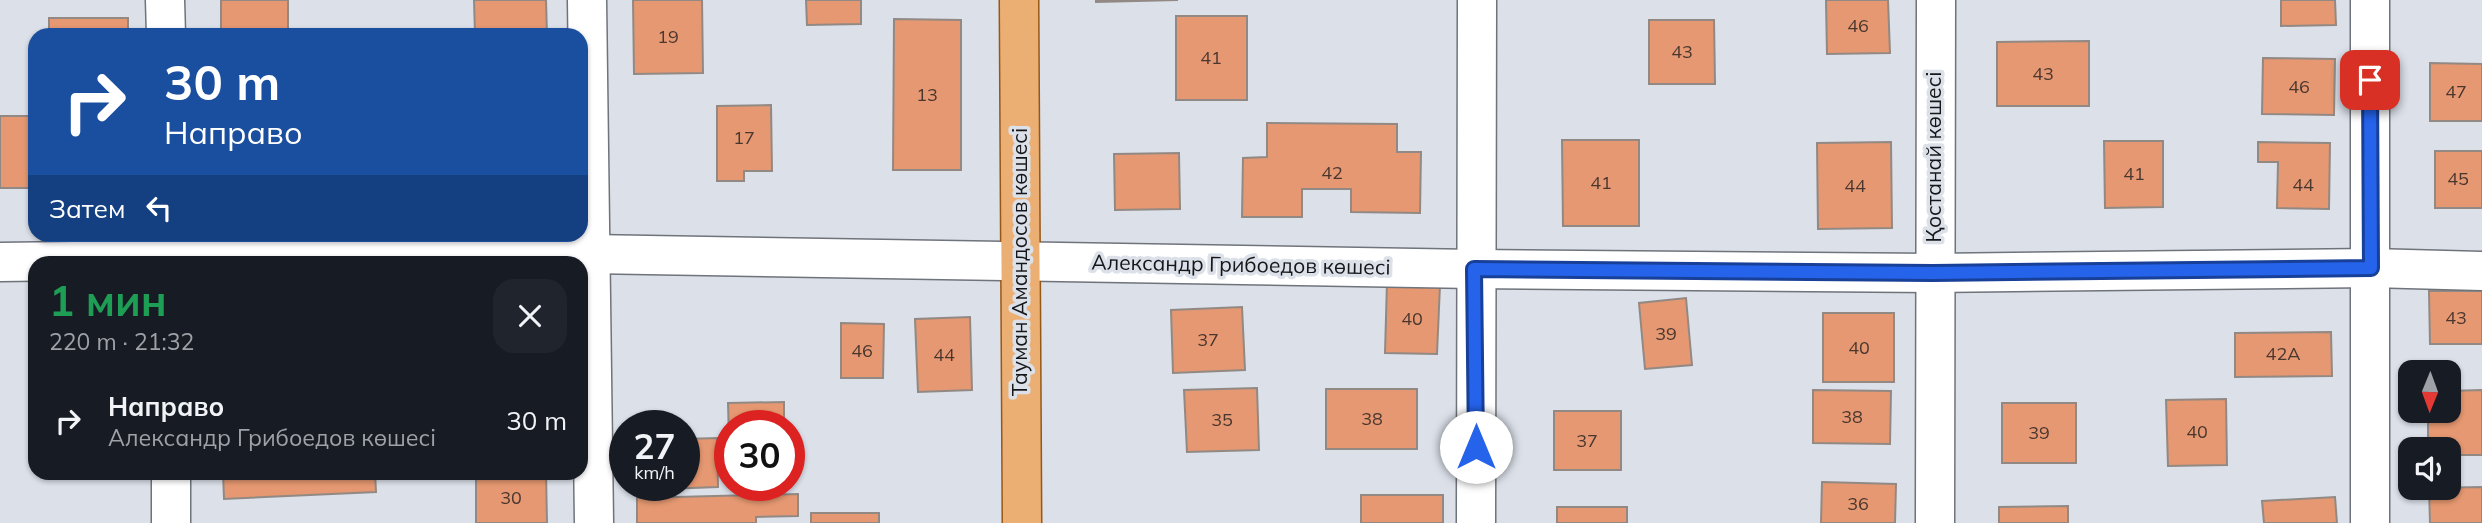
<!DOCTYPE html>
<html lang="ru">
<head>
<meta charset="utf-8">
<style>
  body { margin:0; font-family:Mulish,sans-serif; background:#20242c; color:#f1f3f6; height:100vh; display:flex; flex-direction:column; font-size:26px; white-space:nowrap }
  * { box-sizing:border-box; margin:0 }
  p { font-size:23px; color:#9ea1a6 }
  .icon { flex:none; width:38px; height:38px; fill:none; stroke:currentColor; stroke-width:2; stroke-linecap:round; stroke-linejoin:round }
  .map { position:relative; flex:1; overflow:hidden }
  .drawer { position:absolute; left:28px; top:256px; width:560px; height:224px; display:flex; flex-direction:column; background:#171b24; border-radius:21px; box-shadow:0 2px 5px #0004 }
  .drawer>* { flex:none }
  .top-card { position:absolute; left:28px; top:28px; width:560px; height:214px; border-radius:21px; box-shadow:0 2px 5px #0004; background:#1a4fa0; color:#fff; overflow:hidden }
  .needle { width:46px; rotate:181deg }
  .tools { position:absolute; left:2398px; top:360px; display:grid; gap:14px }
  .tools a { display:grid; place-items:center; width:63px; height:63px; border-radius:14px; background:#171b24; box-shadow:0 2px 5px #0004; font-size:35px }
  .speed { position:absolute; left:609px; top:410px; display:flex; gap:14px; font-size:35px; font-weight:700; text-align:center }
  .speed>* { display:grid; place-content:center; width:91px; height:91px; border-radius:50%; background:#171b24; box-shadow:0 2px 5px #0004; line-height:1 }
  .speed small { font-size:18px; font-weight:400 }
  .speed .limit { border:10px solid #d22; background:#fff; color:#111 }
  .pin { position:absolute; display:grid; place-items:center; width:60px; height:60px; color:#fff; margin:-30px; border-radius:14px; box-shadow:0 4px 10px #0006 }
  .me { position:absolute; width:77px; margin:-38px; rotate:0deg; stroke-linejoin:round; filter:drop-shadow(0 0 5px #0008) }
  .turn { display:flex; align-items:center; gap:24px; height:147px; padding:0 21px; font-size:32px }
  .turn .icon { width:91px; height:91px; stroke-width:2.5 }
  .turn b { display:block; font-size:49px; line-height:60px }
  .then { display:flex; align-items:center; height:66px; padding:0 21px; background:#0003; gap:14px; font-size:26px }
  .round { display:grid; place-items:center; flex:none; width:74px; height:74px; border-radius:21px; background:#20242c }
  .summary { display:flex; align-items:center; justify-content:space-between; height:119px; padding:0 21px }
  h1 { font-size:42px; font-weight:700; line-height:52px; color:#1e9e55 }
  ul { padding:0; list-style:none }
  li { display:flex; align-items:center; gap:21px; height:91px; padding:0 21px }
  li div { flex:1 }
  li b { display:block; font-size:26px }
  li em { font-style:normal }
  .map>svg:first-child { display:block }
  .building { fill:#e59871; stroke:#928984; stroke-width:2 }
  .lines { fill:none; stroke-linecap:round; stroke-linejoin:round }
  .minor-casing { stroke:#6f737b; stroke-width:41 }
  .major-casing { stroke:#975717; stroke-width:41 }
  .minor { stroke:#fff; stroke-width:38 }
  .major { stroke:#ebaf73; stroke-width:38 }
  .route-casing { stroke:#184099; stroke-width:18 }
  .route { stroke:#2563eb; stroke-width:12 }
  .labels { text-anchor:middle; stroke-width:7; stroke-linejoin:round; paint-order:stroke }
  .number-label { font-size:18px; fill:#49362f }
  .street-label { font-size:21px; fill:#151619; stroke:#dbe0e9 }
</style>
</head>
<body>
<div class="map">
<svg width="2482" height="523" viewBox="0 0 2482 523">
  <rect width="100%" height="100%" fill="#dbe0e9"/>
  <g class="building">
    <path d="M221 0H288V33L221 35Z"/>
    <path d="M474 0H546L547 35H475Z"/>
    <path d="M633 0H702L703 73 634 74Z"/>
    <path d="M806 0H861V24L807 25Z"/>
    <path d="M1096 0H1178L1096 2Z"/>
    <path d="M1826 0H1888L1890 53 1827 54Z"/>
    <path d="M2281 0H2335L2336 25 2281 26Z"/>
    <rect x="1176" y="16" width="71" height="84"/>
    <rect x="49" y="18" width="79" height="17"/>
    <path d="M894 19 961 20V170H893Z"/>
    <path d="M1649 20H1714L1715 84H1649Z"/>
    <path d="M2089 41V106H1997V42Z"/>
    <path d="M2263 58 2335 59 2334 115 2262 114Z"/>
    <path d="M2430 63 2482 64V121H2430Z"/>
    <path d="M771 105 772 171H744V181H717V106Z"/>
    <rect x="0" y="116" width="35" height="72"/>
    <path d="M1267 123 1397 124V152H1421L1420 213 1351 212V189H1302V217H1242L1243 158 1267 157Z"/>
    <path d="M1562 140H1639V226H1563Z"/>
    <path d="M2104 141H2163V207L2105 208Z"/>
    <path d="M1891 142 1892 228 1818 229 1817 143Z"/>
    <path d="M2258 142 2330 143 2329 209 2277 208 2278 162H2258Z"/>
    <rect x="2435" y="151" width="47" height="57"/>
    <path d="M1179 153 1180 209 1115 210 1114 154Z"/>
    <path d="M1387 282 1440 285 1437 354 1385 353Z"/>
    <path d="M2429 291H2482V344H2430Z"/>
    <path d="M1686 298 1692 365 1645 369 1639 303Z"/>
    <path d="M1242 307 1245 370 1173 373 1171 310Z"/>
    <rect x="1823" y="313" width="71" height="69"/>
    <path d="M970 317 972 390 918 392 915 319Z"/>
    <path d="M841 323 884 324 883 378H841Z"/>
    <path d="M2331 332 2332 376 2235 377V333Z"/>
    <path d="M1257 388 1259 450 1187 452 1184 390Z"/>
    <rect x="1326" y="389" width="91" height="60"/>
    <path d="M1813 390 1891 391 1890 444 1813 443Z"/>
    <path d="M2482 390V455H2448V450H2428V411H2448V391Z"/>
    <path d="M2226 399 2227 465 2168 466 2166 400Z"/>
    <path d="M784 402V425H730V478L728 403Z"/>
    <rect x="2002" y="403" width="74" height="60"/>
    <rect x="1554" y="411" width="67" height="59"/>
    <path d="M717 438 718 487 637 490V485H684V439Z"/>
    <path d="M223 472H375L376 492 224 499Z"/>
    <path d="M476 472H546L547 523H476Z"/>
    <path d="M1822 482 1896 484 1895 523H1821Z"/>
    <path d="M2482 487V523H2430L2429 488Z"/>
    <path d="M798 494V516L756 517V523H637V498Z"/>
    <rect x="1361" y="495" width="82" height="28"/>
    <path d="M2335 497 2337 523H2264L2262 501Z"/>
    <path d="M2068 506V523H1999V507Z"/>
    <rect x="1557" y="507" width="70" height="16"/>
    <rect x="811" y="513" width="68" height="10"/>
  </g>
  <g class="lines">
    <g class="minor-casing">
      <g id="minor">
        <path d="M165 0 166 35"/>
        <path d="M587 0 594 523"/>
        <path d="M0 262 590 254 1474 269 1933 273 2371 268 2482 271"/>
        <path d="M171 472V523"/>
        <path d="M1476 523 1477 0"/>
        <path d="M1935 523 1936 0"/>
        <path d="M2370 523V0"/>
      </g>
    </g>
    <g class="major-casing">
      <path id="major" d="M1019 0 1022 523"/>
    </g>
    <use href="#minor" class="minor"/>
    <use href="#major" class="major"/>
  </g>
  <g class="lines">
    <g class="route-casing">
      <path id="route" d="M1476 447 1474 269 1933 273 2371 268 2370 80"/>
    </g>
    <use href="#route" class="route"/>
  </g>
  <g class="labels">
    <g class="number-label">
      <text x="1858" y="32">46</text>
      <text x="668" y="43">19</text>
      <text x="1682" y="58">43</text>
      <text x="1211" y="64">41</text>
      <text x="2043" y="80">43</text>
      <text x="2299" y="93">46</text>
      <text x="2456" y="98">47</text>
      <text x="927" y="101">13</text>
      <text x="744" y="144">17</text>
      <text x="1332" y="179">42</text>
      <text x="2134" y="180">41</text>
      <text x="2458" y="185">45</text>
      <text x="1601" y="189">41</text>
      <text x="2303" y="191">44</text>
      <text x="1855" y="192">44</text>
      <text x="2456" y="324">43</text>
      <text x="1412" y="325">40</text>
      <text x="1666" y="340">39</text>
      <text x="1208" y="346">37</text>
      <text x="1859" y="354">40</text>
      <text x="862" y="357">46</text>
      <text x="2283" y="360">42А</text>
      <text x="944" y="361">44</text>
      <text x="1852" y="423">38</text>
      <text x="1372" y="425">38</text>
      <text x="1222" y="426">35</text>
      <text x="2197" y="438">40</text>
      <text x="2039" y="439">39</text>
      <text x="1587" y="447">37</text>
      <text x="511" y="504">30</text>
      <text x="1858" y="510">36</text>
    </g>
    <g class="street-label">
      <text transform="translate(1934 157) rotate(-90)" y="7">Қостанай көшесі</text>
      <text transform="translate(1020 262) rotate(-90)" y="7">Тауман Амандосов көшесі</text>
      <text transform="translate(1241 265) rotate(1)" y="7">Александр Грибоедов көшесі</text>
    </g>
  </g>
</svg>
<div class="tools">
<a><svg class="needle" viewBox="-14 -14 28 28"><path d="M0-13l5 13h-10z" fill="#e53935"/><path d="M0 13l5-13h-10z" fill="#9ea1a6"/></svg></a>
<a><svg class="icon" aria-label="sound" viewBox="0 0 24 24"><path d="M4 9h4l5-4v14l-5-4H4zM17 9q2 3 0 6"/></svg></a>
</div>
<div class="speed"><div>27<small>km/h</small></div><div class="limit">30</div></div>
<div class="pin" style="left:2370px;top:80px;background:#d93025"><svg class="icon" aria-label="arrive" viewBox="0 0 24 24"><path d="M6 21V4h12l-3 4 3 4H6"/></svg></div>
<svg class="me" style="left:1476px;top:447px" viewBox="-20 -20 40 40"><circle r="19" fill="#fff"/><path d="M0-13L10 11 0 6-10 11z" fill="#2563eb"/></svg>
<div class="top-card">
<div class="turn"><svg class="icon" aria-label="right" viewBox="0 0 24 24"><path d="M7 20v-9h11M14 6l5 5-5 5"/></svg><div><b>30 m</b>Направо</div></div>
<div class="then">Затем<svg class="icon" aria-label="left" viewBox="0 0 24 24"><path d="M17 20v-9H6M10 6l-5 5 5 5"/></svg></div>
</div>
<section class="drawer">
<div class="summary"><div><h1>1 мин</h1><p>220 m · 21:32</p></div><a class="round"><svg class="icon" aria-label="close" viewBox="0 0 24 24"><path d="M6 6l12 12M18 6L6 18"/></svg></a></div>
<ul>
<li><svg class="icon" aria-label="right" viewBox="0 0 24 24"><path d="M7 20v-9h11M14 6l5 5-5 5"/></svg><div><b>Направо</b><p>Александр Грибоедов көшесі</p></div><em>30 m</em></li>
</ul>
</section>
</div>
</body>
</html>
